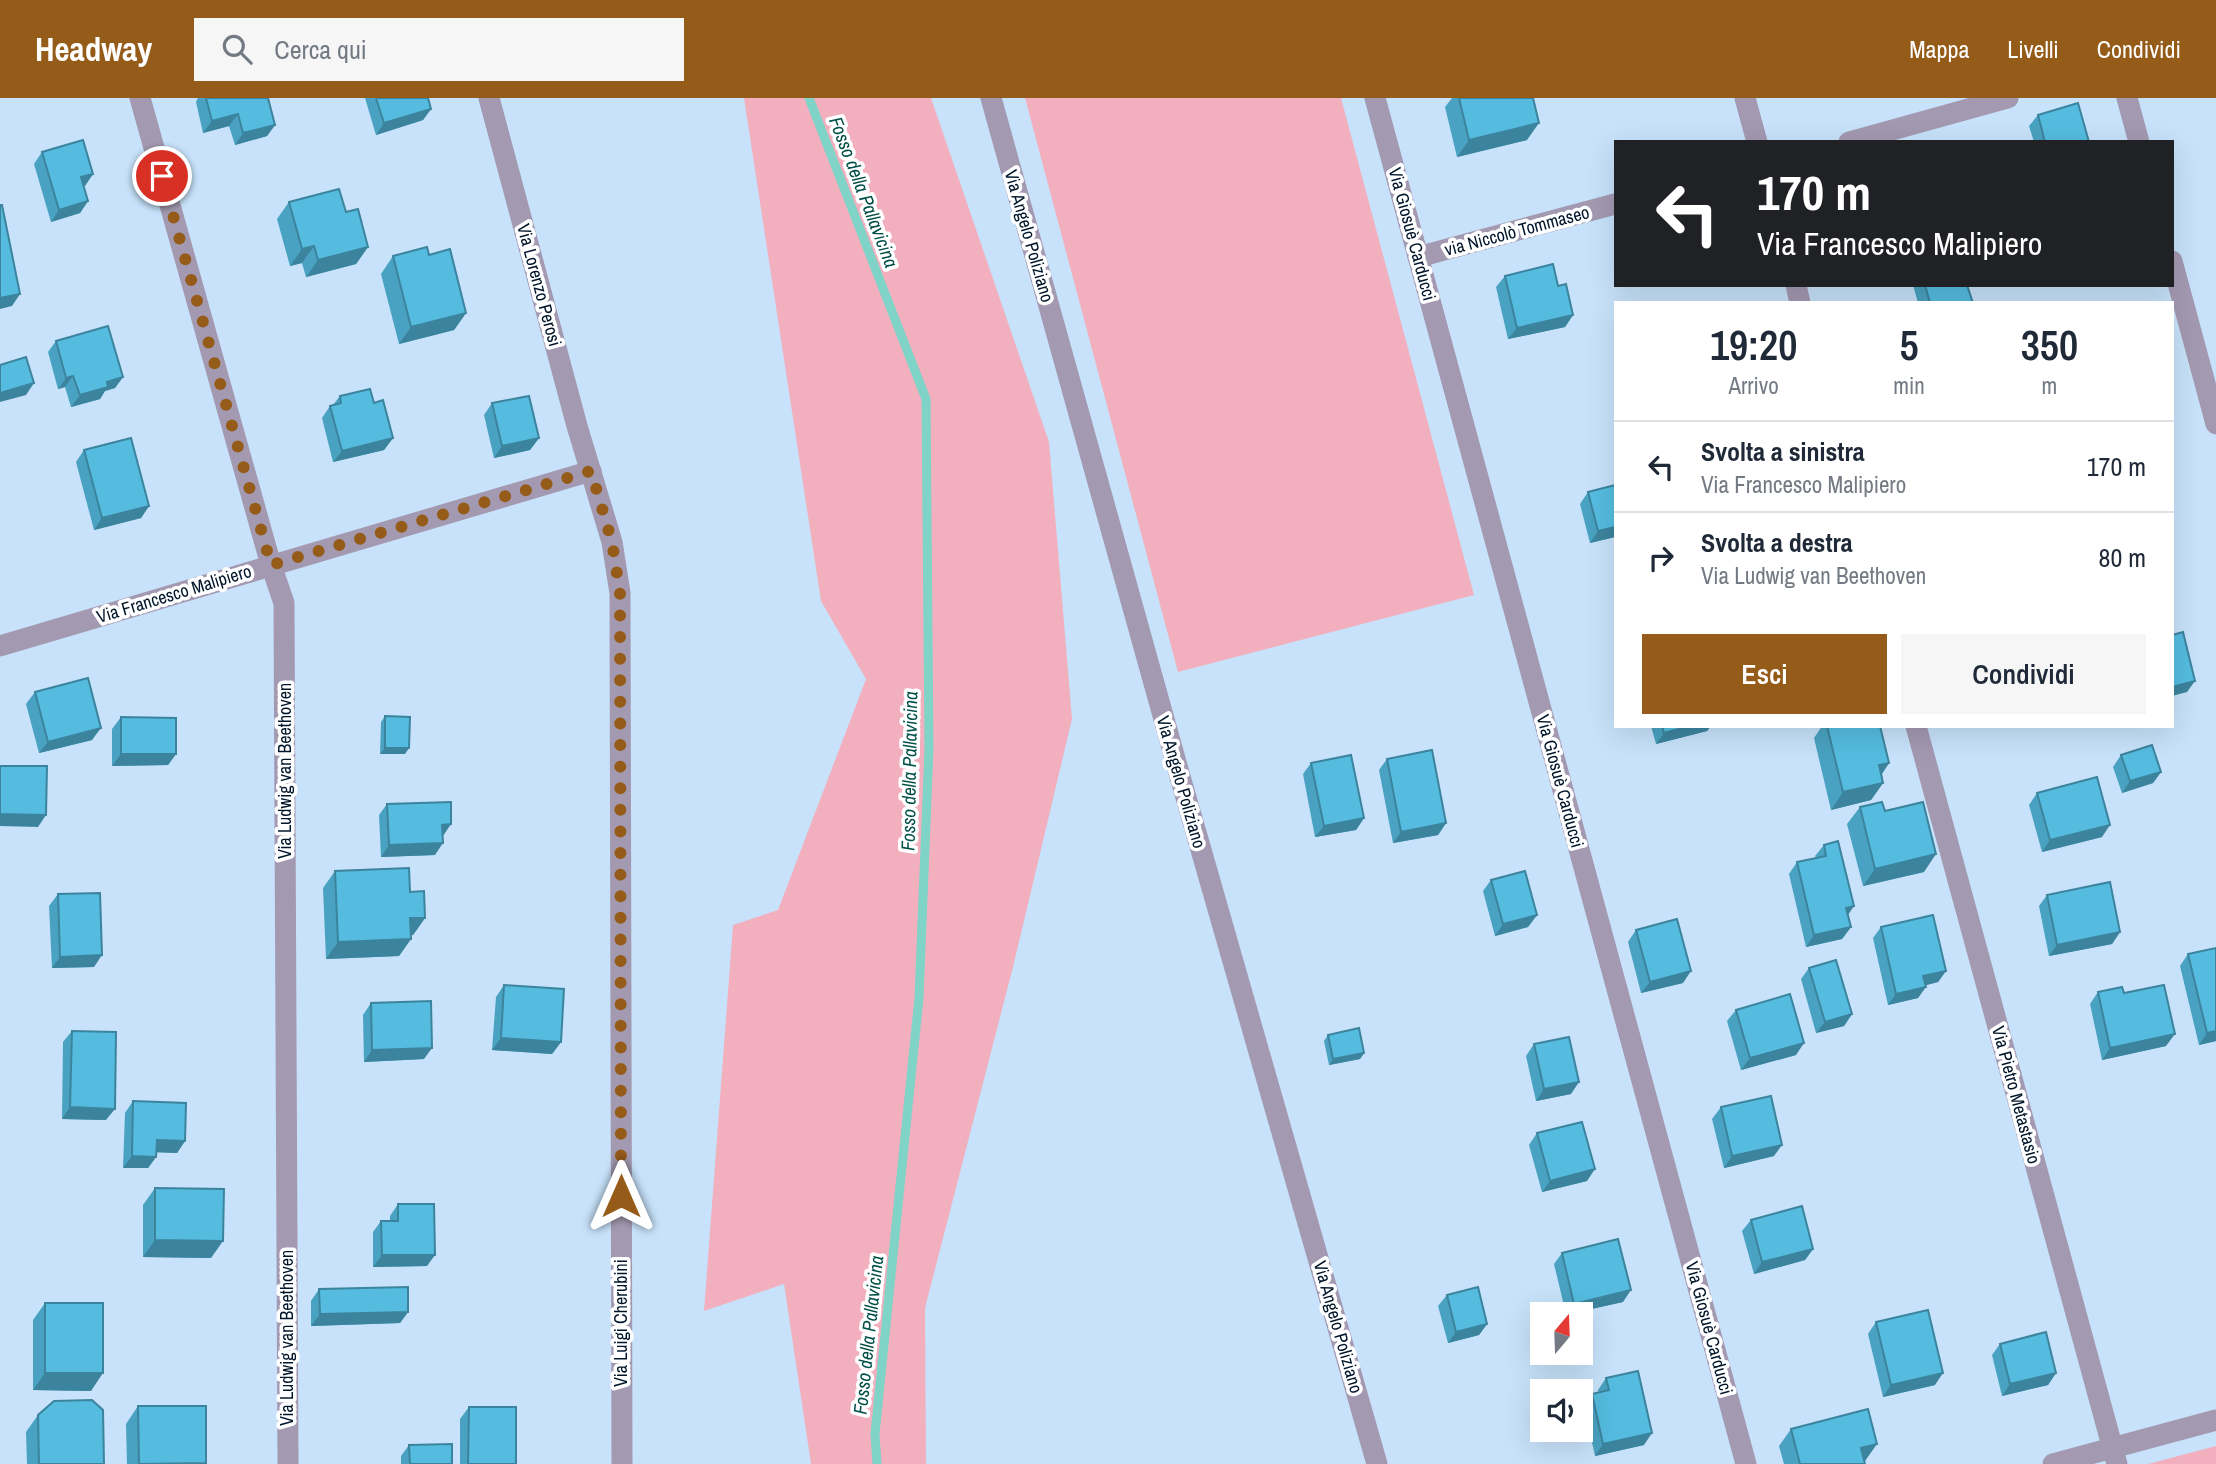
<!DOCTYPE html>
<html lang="it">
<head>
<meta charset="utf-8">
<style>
  body { margin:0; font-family:"Archivo Narrow",sans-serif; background:#f6f6f7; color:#1f2937; height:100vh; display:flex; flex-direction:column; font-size:26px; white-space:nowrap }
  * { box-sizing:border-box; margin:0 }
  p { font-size:23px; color:#747a83 }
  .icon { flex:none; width:38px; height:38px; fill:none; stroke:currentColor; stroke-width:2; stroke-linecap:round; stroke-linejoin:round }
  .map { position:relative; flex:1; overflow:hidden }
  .details { position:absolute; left:1614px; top:203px; width:560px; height:427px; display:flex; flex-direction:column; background:#fff; border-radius:0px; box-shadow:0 7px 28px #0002 }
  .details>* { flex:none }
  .guide { position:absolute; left:1614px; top:42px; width:560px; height:147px; border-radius:0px; box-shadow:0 7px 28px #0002; background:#202124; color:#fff; overflow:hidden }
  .needle { width:46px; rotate:19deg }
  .controls { position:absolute; left:1530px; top:1204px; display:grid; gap:14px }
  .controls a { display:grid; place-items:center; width:63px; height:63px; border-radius:0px; background:#fff; box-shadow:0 7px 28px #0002; font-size:35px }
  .pin { position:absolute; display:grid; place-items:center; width:60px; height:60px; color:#fff; margin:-30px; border:4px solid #fff; border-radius:50%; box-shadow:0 2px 7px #0007 }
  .me { position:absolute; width:77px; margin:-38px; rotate:0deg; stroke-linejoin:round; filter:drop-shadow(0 0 5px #0008) }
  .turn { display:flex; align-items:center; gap:24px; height:147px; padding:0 28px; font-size:32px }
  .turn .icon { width:91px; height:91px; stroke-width:2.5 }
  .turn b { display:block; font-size:49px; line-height:60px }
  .eta { display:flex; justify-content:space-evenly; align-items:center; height:119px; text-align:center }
  .eta b { font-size:42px; font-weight:600; line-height:49px }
  .primary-button { display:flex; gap:14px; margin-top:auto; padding:14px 28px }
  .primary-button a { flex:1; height:80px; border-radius:0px; background:#955b19; color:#fff; font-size:28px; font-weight:600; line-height:80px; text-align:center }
  .primary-button a+a { background:#f6f6f7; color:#1f2937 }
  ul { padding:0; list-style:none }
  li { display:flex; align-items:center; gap:21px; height:91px; padding:0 28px; border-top:2px solid #e0e1e3 }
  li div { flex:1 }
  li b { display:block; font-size:26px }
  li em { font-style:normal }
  header { display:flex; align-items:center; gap:42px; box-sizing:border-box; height:98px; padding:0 35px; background:#955b19; color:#fff }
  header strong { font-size:33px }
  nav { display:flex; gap:38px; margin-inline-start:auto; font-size:24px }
  .search { width:490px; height:63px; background:#f6f6f7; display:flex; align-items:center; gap:18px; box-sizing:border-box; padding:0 24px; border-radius:0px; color:#747a83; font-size:26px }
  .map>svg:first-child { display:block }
  .green { fill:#f2b0bf }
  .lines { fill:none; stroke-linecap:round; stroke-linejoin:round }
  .stream { stroke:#7fd3c7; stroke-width:9 }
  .minor { stroke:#a399b1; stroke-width:21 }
  .wall { fill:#49a2c1 }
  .shaded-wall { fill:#3c849d }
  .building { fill:#55bce0; stroke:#3c849d; stroke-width:2 }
  .route { stroke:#955b19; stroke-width:12; stroke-dasharray:0 21.6 }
  .labels { text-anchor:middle; stroke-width:7; stroke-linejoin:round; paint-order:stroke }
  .street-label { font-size:18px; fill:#00152a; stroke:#fff }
  .water-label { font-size:19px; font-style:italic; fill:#004f48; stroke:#fff }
</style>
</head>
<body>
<header>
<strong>Headway</strong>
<div class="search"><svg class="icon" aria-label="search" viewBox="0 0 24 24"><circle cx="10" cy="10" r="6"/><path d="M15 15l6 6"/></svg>Cerca qui</div>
<nav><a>Mappa</a><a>Livelli</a><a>Condividi</a></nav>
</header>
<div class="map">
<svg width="2216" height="1366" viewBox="0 0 2216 1366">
  <rect width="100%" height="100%" fill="#c7e2fa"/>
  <g class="green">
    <path d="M744 0H931L1049 344 1072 621 1013 869 925 1210 926 1366H811L784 1186 704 1213 733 827 778 812 866 581 821 503Z"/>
    <path d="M1025 0H1341L1474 497 1178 574Z"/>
    <path d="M2216 1348V1366H2148Z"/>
  </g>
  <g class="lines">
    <path class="stream" d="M809 0 926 301 929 650 919 900 875 1336 877 1366"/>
    <g class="minor">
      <path d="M140 0 271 467 284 505 288 1366"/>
      <path d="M489 0 577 328 612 444 620 495 622 1366"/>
      <path d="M991 0 1179 675 1377 1366"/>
      <path d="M1375 0 1746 1366"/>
      <path d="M1745 0 1757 44"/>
      <path d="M2127 0 2139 44"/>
      <path d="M1849 44 2008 0"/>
      <path d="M1418 159 1615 106"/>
      <path d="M2172 163 2216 326"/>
      <path d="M1796 187 1800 205"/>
      <path d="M0 548 591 373"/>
      <path d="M1916 628 2117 1366"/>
      <path d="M2053 1366 2216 1322"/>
    </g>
  </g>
  <g class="wall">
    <path d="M198 0H268L275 27 267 38 235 47 229 28 203 35 196 4Z"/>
    <path d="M365 0H428L431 11 423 22 376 37Z"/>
    <path d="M1452 0H1533L1527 42 1457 59 1445 9Z"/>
    <path d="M2038 17 2089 44H2034L2029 28Z"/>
    <path d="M42 54 93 76 84 88 88 103 80 115 51 124 34 66Z"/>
    <path d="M289 104 346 114 368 149 356 166 306 179 302 165 290 168 277 121Z"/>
    <path d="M429 157 466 215 454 232 399 246 381 176 393 158Z"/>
    <path d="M1505 178 1558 188 1573 217 1565 229 1508 241 1496 189Z"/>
    <path d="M1913 187H1967L1973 205H1918Z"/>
    <path d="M56 243 123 279 115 290 105 293 100 301 71 309 65 289 58 291 48 254Z"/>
    <path d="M340 298 374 305 393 340 384 352 333 364 322 320 330 308 333 307Z"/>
    <path d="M492 305 539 340 530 352 494 360 484 317Z"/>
    <path d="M84 352 149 408 141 420 94 432 76 364Z"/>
    <path d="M1615 387V439L1590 445 1580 406 1588 394Z"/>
    <path d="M35 594 92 642 39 655 26 606Z"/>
    <path d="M385 618 405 656H380L381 624Z"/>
    <path d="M121 619 176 656 168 667 112 668V631Z"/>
    <path d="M1651 628H1711L1707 633 1656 646Z"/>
    <path d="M1822 628H1880L1889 665 1882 676 1883 685 1871 702 1831 712 1814 640Z"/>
    <path d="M2121 657 2161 674 2153 685 2122 695 2113 669Z"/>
    <path d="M1387 661 1446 725 1438 737 1393 745 1379 672Z"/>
    <path d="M1311 665 1364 720 1356 732 1315 739 1303 676Z"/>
    <path d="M2037 695 2102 739 2042 754 2029 707Z"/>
    <path d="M387 706 435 757 381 759 379 717Z"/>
    <path d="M1860 709 1885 713 1924 774 1863 788 1847 726Z"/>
    <path d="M1824 747 1848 817 1851 829 1842 841 1806 849 1789 776 1797 764 1816 760 1815 758Z"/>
    <path d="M335 773 410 794 425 820 413 837H410L411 841 399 858 326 861 323 790Z"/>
    <path d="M1491 782 1537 817 1528 829 1495 838 1483 793Z"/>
    <path d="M58 796 94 869 52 870 49 808Z"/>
    <path d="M2047 797 2120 834 2112 846 2049 858 2039 808Z"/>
    <path d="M1881 829 1946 873 1938 884 1926 887 1918 900 1888 907 1873 840Z"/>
    <path d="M1636 832 1683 885 1641 895 1628 844Z"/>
    <path d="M2188 856 2216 943 2199 947 2180 868Z"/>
    <path d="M1809 870 1852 916 1844 928 1816 935 1801 881Z"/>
    <path d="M504 887 561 944 552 956 492 952 496 899Z"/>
    <path d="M2098 894 2124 895 2166 948 2102 962 2090 906Z"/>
    <path d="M371 905 424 961 364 964 363 917Z"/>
    <path d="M1736 912 1796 957 1741 972 1727 923Z"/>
    <path d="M72 933 106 1022 62 1021 63 944Z"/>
    <path d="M1328 937 1364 955 1360 961 1329 967 1324 943Z"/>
    <path d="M1534 946 1571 996 1536 1003 1526 958Z"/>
    <path d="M133 1003 185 1043 177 1055 156 1054V1059L148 1070H123L125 1015Z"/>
    <path d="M1721 1009 1774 1058 1724 1070 1712 1021Z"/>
    <path d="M1537 1035 1587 1083 1542 1094 1529 1047Z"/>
    <path d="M155 1090 211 1160 143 1159V1107Z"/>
    <path d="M398 1106 427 1168 373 1169V1134L381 1123H390V1118Z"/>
    <path d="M1751 1122 1813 1151 1805 1162 1754 1176 1742 1133Z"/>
    <path d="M1562 1155 1623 1204 1570 1216H1566L1554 1166Z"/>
    <path d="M319 1191 408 1214 400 1225 311 1228V1203Z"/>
    <path d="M1447 1197 1487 1226 1479 1237 1448 1245 1438 1208Z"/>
    <path d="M45 1205 91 1293 33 1292V1222Z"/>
    <path d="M1876 1224 1935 1287 1883 1299 1868 1236Z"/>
    <path d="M2000 1246 2056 1275 2048 1287 2002 1298 1992 1257Z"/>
    <path d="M1606 1280 1644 1347 1595 1358 1584 1308 1592 1296 1599 1295 1598 1292Z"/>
    <path d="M138 1308 206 1366H127L126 1326Z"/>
    <path d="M469 1309 516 1366H460V1321Z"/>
    <path d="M38 1317 104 1366H27L26 1334Z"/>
    <path d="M1791 1331 1865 1363H1864L1865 1366H1784L1779 1348Z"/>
    <path d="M409 1347 452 1366H401V1358Z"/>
  </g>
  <g class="shaded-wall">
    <path d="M431 11 423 22 376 37 384 25Z"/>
    <path d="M238 16 229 28 203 35 212 23Z"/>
    <path d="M1539 25 1527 42 1457 59 1469 42Z"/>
    <path d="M275 27 267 38 235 47 243 35Z"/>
    <path d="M93 76 85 88 73 91 81 79Z"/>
    <path d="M88 103 80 115 51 124 59 112Z"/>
    <path d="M314 148 302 165 290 168 302 151Z"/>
    <path d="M368 149 356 166 306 179 318 162Z"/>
    <path d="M20 196 12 208 0 211V200Z"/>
    <path d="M466 215 454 232 399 246 411 229Z"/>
    <path d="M1573 217 1565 229 1508 241 1517 230Z"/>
    <path d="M73 278 65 289 58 291 66 280Z"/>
    <path d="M123 279 115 290 105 293 100 301 71 309 80 297 107 284Z"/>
    <path d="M34 285 26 297 0 304V295Z"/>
    <path d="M393 340 384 352 333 364 342 353Z"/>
    <path d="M539 340 530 352 494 360 502 348Z"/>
    <path d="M149 408 141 420 94 432 102 420Z"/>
    <path d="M1615 429V439L1590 445 1598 433Z"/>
    <path d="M2195 583 2187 594 2172 598V589Z"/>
    <path d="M1690 628H1711L1707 633 1656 646 1664 635Z"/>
    <path d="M101 630 92 642 39 655 48 644Z"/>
    <path d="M385 650H409L405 656H380Z"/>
    <path d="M121 656H176L168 667 112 668Z"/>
    <path d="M1889 665 1877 683 1879 667Z"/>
    <path d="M2161 674 2153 685 2122 695 2130 683Z"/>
    <path d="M1883 685 1871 702 1831 712 1843 694Z"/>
    <path d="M0 716 46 717 38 729 0 728Z"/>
    <path d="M1364 720 1356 732 1315 739 1324 728Z"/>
    <path d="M1446 725 1438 737 1393 745 1401 734Z"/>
    <path d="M451 726 443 738 442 727Z"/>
    <path d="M2110 727 2102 739 2042 754 2050 742Z"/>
    <path d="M443 745 435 757 381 759 389 747Z"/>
    <path d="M1936 756 1924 774 1863 788 1875 771Z"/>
    <path d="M1854 808 1846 820V810Z"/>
    <path d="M1537 817 1528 829 1495 838 1503 826Z"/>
    <path d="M410 820H425L413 837 398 838Z"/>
    <path d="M1851 829 1842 841 1806 849 1814 837Z"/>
    <path d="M2120 834 2112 846 2049 858 2057 847Z"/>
    <path d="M411 841 399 858 326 861 338 844Z"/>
    <path d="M102 857 94 869 52 870 60 859Z"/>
    <path d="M1691 873 1683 885 1641 895 1650 884Z"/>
    <path d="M1946 873 1938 884 1915 890 1923 878Z"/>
    <path d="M1926 889 1918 900 1888 907 1896 896Z"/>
    <path d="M1852 916 1844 928 1816 935 1825 924Z"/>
    <path d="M2216 933V943L2199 947 2207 935Z"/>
    <path d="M2175 936 2166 948 2102 962 2110 950Z"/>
    <path d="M501 940 561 944 552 956 492 952Z"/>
    <path d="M1804 945 1796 957 1741 972 1750 960Z"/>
    <path d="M432 950 424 961 364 964 372 952Z"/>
    <path d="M1364 955 1360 961 1329 967 1333 961Z"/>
    <path d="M1579 984 1571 996 1536 1003 1544 991Z"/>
    <path d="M70 1009 115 1011 106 1022 62 1021Z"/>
    <path d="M157 1042 185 1043 177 1055 149 1054Z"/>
    <path d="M1782 1047 1774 1058 1724 1070 1732 1058Z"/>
    <path d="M132 1058 156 1059 148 1070H123Z"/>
    <path d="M1595 1071 1587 1083 1542 1094 1550 1083Z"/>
    <path d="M155 1142 223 1143 211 1160 143 1159Z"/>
    <path d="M1813 1151 1805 1162 1754 1176 1762 1164Z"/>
    <path d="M382 1157H435L427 1168 373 1169Z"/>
    <path d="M1631 1192 1623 1204 1567 1216 1574 1206Z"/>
    <path d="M408 1214 400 1225 311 1228 320 1216Z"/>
    <path d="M1487 1226 1479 1237 1448 1245 1456 1234Z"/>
    <path d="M45 1275H103L91 1293 33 1292Z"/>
    <path d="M1943 1275 1935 1287 1883 1299 1891 1287Z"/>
    <path d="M2056 1275 2048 1287 2002 1298 2010 1286Z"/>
    <path d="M1652 1335 1644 1347 1595 1358 1603 1346Z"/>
    <path d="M1877 1346 1865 1363 1852 1366 1861 1350Z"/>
  </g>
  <g class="building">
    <path d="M206 0H268L275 27 243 35 238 16 212 23Z"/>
    <path d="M376 0H428L431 11 384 25Z"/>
    <path d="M1459 0H1533L1539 25 1469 42Z"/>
    <path d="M2078 5 2089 44H2045L2038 17Z"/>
    <path d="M83 42 93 76 81 79 88 103 59 112 42 54Z"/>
    <path d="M339 91 346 114 358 111 368 149 318 162 314 148 302 151 289 104Z"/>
    <path d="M0 107H2L20 196 0 200Z"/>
    <path d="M427 149 429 157 450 151 466 215 411 229 393 158Z"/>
    <path d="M1553 166 1558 188 1566 186 1573 217 1517 230 1505 178Z"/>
    <path d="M1925 187H1967L1973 205H1930Z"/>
    <path d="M108 228 123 279 107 284 108 289 80 297 73 278 66 280 56 243Z"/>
    <path d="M26 259 34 285 0 295V267Z"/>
    <path d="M370 291 374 305 383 302 393 340 342 353 330 308 341 305 340 298Z"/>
    <path d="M529 298 539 340 502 348 492 305Z"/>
    <path d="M131 340 149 408 102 420 84 352Z"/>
    <path d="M1615 387V429L1598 433 1588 394Z"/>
    <path d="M2183 534 2195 583 2172 589V537Z"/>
    <path d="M88 580 101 630 48 644 35 594Z"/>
    <path d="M385 618 410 619 409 650H385Z"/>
    <path d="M121 619 176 620V656H121Z"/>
    <path d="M1662 628H1690L1664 635Z"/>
    <path d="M1827 628H1880L1889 665 1879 667 1883 685 1843 694Z"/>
    <path d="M2152 647 2161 674 2130 683 2121 657Z"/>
    <path d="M1432 652 1446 725 1401 734 1387 661Z"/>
    <path d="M1351 657 1364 720 1324 728 1311 665Z"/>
    <path d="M0 668H47L46 717 0 716Z"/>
    <path d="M2097 679 2110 727 2050 742 2037 695Z"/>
    <path d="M451 704V726L442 727 443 745 389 747 387 706Z"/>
    <path d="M1882 704 1885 713 1923 704 1936 756 1875 771 1860 709Z"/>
    <path d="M1838 743 1854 808 1846 810 1851 829 1814 837 1797 764 1826 758 1824 747Z"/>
    <path d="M409 770 410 794 424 793 425 820H410L411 841 338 844 335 773Z"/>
    <path d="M1525 773 1537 817 1503 826 1491 782Z"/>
    <path d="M2110 784 2120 834 2057 847 2047 797Z"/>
    <path d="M100 795 102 857 60 859 58 796Z"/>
    <path d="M1933 817 1946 873 1923 878 1926 889 1896 896 1881 829Z"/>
    <path d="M1677 821 1691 873 1650 884 1636 832Z"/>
    <path d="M2216 850V933L2207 935 2188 856Z"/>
    <path d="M1836 862 1852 916 1825 924 1809 870Z"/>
    <path d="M504 887 564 891 561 944 501 940Z"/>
    <path d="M2164 887 2175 936 2110 950 2098 894 2122 889 2124 895Z"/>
    <path d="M1790 896 1804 945 1750 960 1736 912Z"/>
    <path d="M431 903 432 950 372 952 371 905Z"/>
    <path d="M1359 930 1364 955 1333 961 1328 937Z"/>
    <path d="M72 933 116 934 115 1011 70 1009Z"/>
    <path d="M1569 939 1579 984 1544 991 1534 946Z"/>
    <path d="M1771 998 1782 1047 1732 1058 1721 1009Z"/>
    <path d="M133 1003 186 1005 185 1043 157 1042 156 1059 132 1058Z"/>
    <path d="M1582 1024 1595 1071 1550 1083 1537 1035Z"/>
    <path d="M155 1090 224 1091 223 1143 155 1142Z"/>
    <path d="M398 1106H434L435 1157H382L381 1123H398Z"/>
    <path d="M1802 1108 1813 1151 1762 1164 1751 1122Z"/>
    <path d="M1618 1141 1631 1192 1574 1206 1562 1155Z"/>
    <path d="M408 1189V1214L320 1216 319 1191Z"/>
    <path d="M1478 1189 1487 1226 1456 1234 1447 1197Z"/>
    <rect x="45" y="1205" width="58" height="70"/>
    <path d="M1928 1212 1943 1275 1891 1287 1876 1224Z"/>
    <path d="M2046 1234 2056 1275 2010 1286 2000 1246Z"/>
    <path d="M1638 1273 1652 1335 1603 1346 1592 1296 1609 1292 1606 1280Z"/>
    <path d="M92 1302 103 1312 104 1366H39L38 1317 54 1303Z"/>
    <path d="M138 1308H206V1365L139 1366Z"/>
    <path d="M469 1309H516V1366H468Z"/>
    <path d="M1868 1311 1877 1346 1861 1350 1865 1366H1800L1791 1331Z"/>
    <path d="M452 1346V1366H410L409 1347Z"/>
  </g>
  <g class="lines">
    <path class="route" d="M162 78 271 467 591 373 612 444 620 495 621 1098"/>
  </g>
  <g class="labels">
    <g class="street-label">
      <text transform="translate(1517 133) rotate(-15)" y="6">via Niccolò Tommaseo</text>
      <text transform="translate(1412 136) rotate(75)" y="6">Via Giosuè Carducci</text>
      <text transform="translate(1029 138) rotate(74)" y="6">Via Angelo Poliziano</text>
      <text transform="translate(539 187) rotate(75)" y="6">Via Lorenzo Perosi</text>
      <text transform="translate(174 496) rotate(-17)" y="6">Via Francesco Malipiero</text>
      <text transform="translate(285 673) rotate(-90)" y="6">Via Ludwig van Beethoven</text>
      <text transform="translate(1560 683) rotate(75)" y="6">Via Giosuè Carducci</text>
      <text transform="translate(1181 684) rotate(74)" y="6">Via Angelo Poliziano</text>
      <text transform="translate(2016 997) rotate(75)" y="6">Via Pietro Metastasio</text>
      <text transform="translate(621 1225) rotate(-90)" y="6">Via Luigi Cherubini</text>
      <text transform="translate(1338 1229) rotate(74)" y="6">Via Angelo Poliziano</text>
      <text transform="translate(1709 1230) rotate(75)" y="6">Via Giosuè Carducci</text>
      <text transform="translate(287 1240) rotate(-90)" y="6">Via Ludwig van Beethoven</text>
    </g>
    <g class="water-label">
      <text transform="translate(864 94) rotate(69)" y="7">Fosso della Pallavicina</text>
      <text transform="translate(909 673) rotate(-89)" y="7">Fosso della Pallavicina</text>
      <text transform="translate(868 1237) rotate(-84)" y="7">Fosso della Pallavicina</text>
    </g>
  </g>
</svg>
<div class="controls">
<a><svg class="needle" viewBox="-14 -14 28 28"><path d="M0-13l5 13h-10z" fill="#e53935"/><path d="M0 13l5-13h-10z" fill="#747a83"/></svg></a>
<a><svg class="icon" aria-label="sound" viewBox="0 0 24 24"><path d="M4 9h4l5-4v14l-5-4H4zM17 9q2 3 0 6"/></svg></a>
</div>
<div class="pin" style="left:162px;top:78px;background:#d93025"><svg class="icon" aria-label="arrive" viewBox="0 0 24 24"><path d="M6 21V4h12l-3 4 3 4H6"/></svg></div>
<svg class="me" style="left:621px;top:1098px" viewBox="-20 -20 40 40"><path d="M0-17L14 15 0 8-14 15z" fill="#955b19" stroke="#fff" stroke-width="4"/></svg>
<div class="guide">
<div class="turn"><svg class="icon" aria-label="left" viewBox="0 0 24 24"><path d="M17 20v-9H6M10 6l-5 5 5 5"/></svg><div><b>170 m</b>Via Francesco Malipiero</div></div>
</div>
<section class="details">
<div class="eta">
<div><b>19:20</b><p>Arrivo</p></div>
<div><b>5</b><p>min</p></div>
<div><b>350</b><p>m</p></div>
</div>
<ul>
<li><svg class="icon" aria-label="left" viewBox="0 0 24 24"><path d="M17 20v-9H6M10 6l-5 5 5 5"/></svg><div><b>Svolta a sinistra</b><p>Via Francesco Malipiero</p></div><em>170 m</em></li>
<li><svg class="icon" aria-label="right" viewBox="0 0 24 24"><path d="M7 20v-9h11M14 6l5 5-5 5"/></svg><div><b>Svolta a destra</b><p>Via Ludwig van Beethoven</p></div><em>80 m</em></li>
</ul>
<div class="primary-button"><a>Esci</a><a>Condividi</a></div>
</section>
</div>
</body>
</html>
